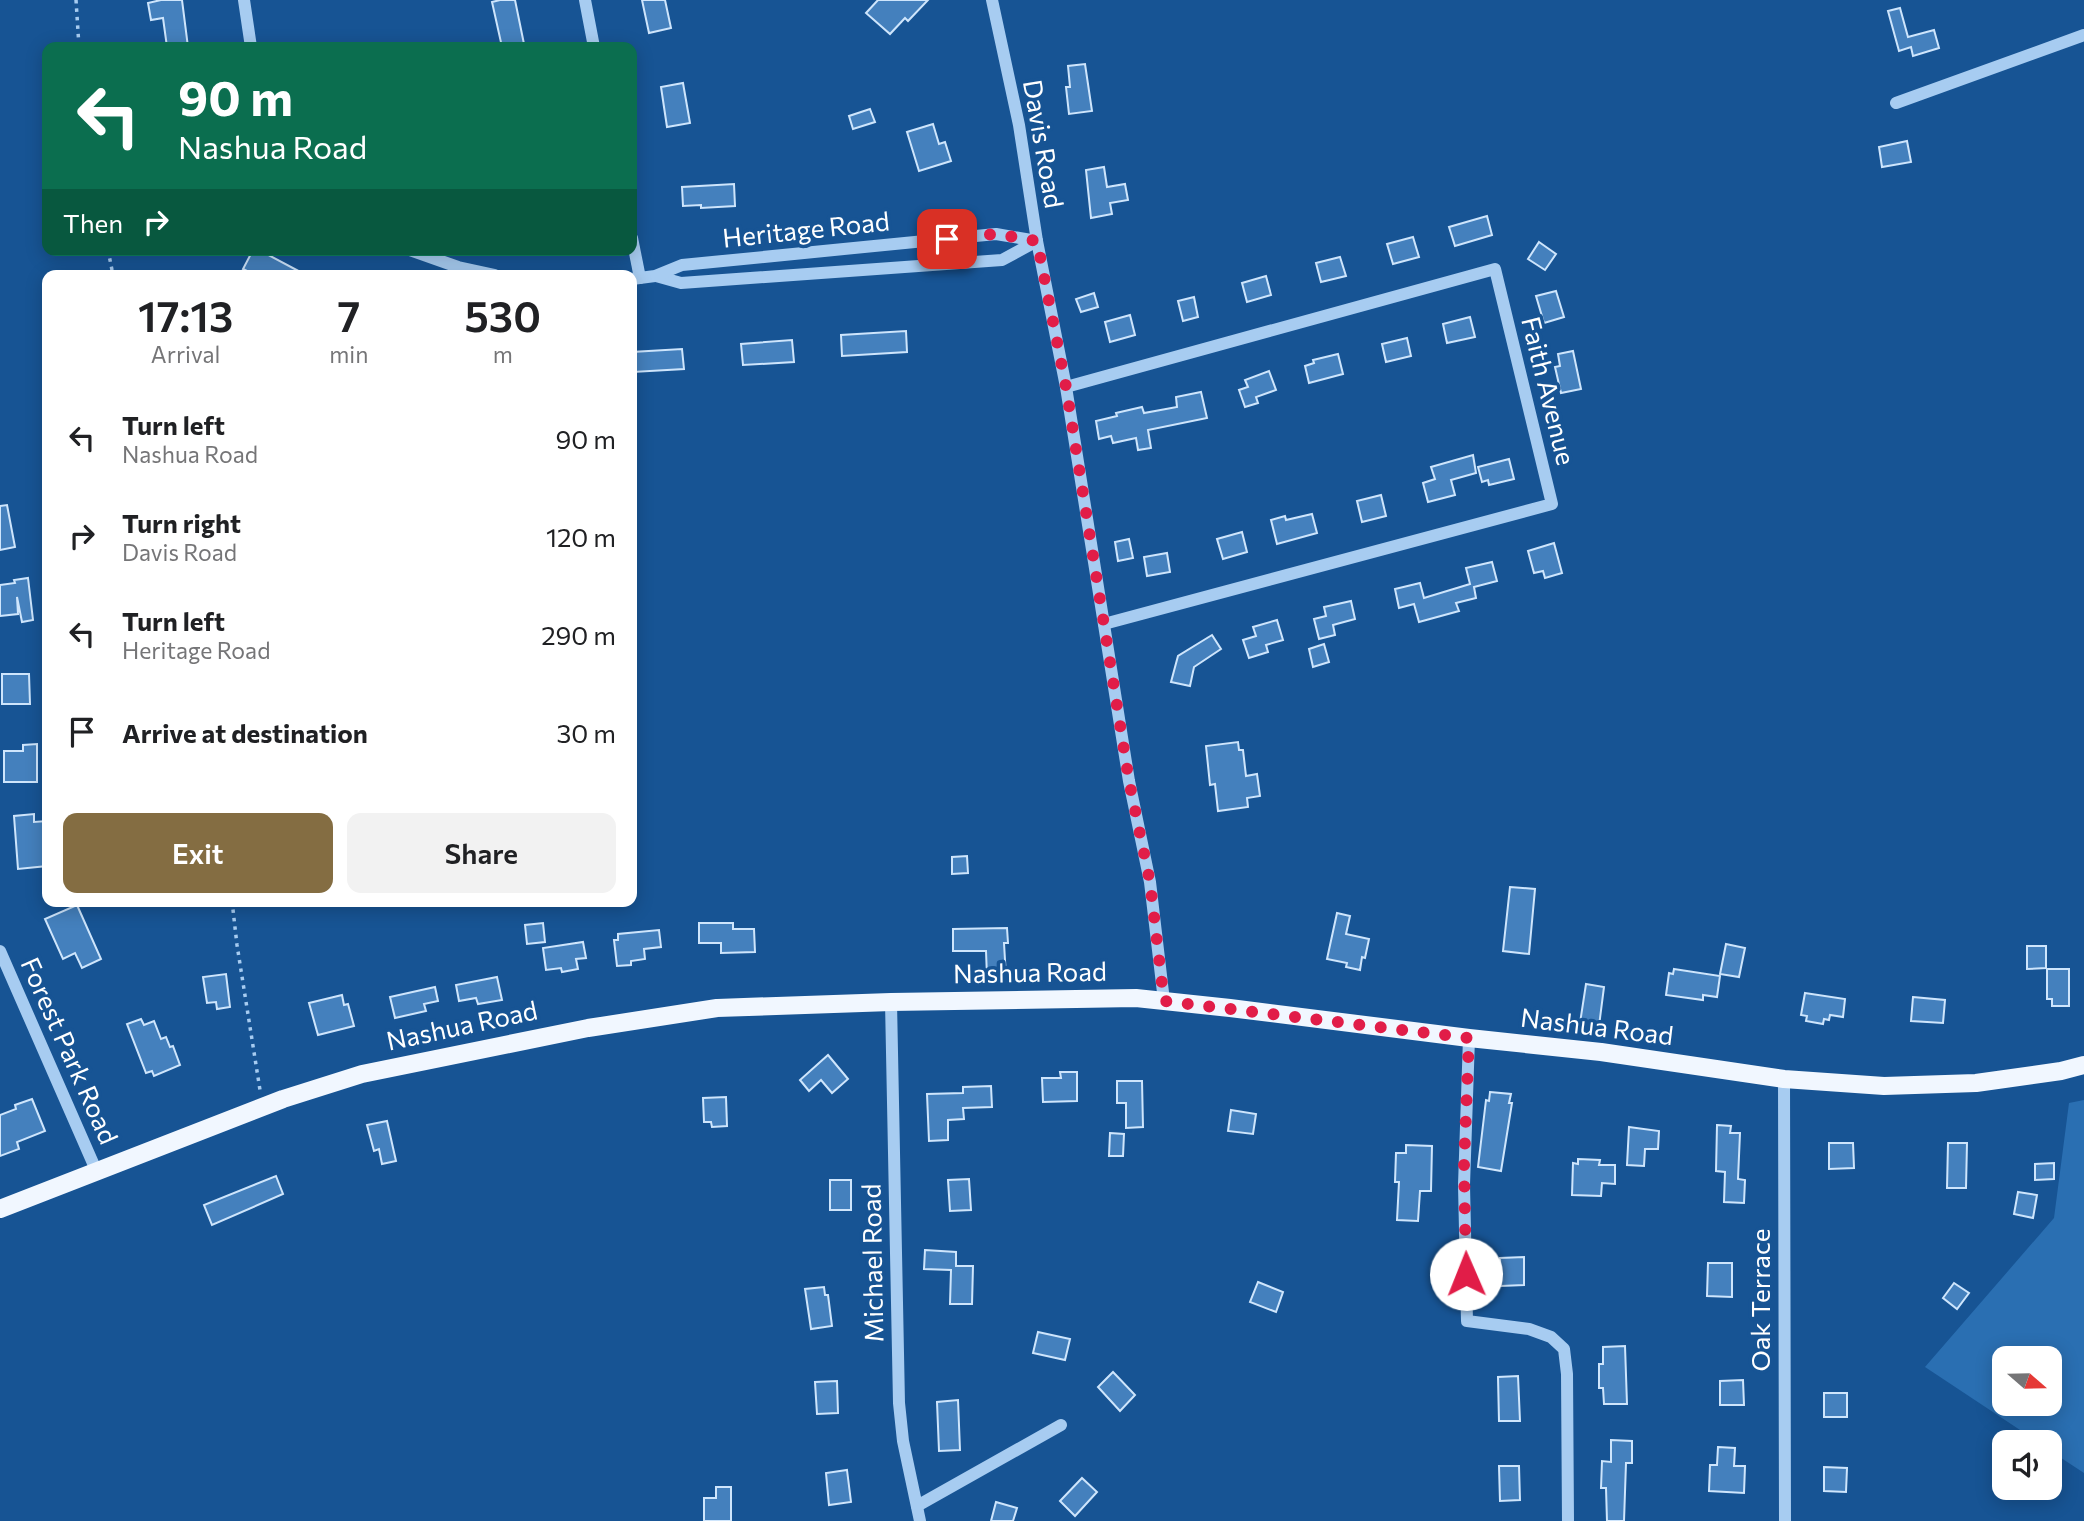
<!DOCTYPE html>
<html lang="en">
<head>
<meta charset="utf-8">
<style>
  body { margin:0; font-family:Commissioner,sans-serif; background:#f2f2f2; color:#202124; height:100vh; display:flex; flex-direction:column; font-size:26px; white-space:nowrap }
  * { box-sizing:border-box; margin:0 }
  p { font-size:23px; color:#757577 }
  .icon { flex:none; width:38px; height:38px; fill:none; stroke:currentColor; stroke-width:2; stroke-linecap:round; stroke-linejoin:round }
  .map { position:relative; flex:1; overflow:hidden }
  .side { position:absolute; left:42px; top:270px; width:595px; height:637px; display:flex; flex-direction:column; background:#fff; border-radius:14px; box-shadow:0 4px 18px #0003 }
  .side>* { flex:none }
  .banner { position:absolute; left:42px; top:42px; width:595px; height:214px; border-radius:14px; box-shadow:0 4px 18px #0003; background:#0b6e4f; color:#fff; overflow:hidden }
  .needle { width:46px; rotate:110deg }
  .controls { position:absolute; left:1992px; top:1346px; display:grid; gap:14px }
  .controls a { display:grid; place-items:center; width:70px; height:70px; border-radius:14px; background:#fff; box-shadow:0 4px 18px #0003; font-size:35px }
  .pin { position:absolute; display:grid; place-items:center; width:60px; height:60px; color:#fff; margin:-30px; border-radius:14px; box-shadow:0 4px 10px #0006 }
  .me { position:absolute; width:77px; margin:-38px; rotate:359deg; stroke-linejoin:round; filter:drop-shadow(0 0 5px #0008) }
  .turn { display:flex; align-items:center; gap:24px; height:147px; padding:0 21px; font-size:32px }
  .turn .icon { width:91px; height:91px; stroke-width:2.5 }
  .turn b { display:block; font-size:49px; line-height:60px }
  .then { display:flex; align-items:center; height:66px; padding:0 21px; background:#0003; gap:14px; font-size:26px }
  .eta { display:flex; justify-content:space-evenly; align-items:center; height:119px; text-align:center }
  .eta b { font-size:42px; font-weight:600; line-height:49px }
  .button { display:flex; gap:14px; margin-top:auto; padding:14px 21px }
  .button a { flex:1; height:80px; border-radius:14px; background:#846d42; color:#fff; font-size:28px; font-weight:600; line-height:80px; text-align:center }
  .button a+a { background:#f2f2f2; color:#202124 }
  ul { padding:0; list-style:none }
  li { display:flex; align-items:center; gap:21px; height:98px; padding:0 21px }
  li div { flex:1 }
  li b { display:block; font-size:26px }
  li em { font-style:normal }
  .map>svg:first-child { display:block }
  .green { fill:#2a6fb2; fill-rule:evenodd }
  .building { fill:#4480bd; stroke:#cee5fc; stroke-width:2 }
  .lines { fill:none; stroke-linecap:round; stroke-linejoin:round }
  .path { stroke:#a7ccf1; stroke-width:3.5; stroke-dasharray:3.5 5; stroke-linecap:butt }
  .minor { stroke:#a7ccf1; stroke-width:12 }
  .major { stroke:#f1f7ff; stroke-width:18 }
  .route { stroke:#e11d48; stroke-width:12; stroke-dasharray:0 21.6 }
  .labels { text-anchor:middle; stroke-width:7; stroke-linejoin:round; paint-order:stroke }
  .street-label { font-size:26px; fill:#fff; stroke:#175494 }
</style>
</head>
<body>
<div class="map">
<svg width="2084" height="1521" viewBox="0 0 2084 1521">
  <rect width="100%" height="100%" fill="#175494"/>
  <path class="green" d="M2084 1100V1473L2049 1450V1442H2038L1925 1367 2054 1218 2069 1103ZM2004 1358H2049V1404H2004Z"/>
  <g class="building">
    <path d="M161 0H182L188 47H167L163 18 151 20 148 3Z"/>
    <path d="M500 0H515L524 44 502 47 492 2Z"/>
    <path d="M642 0H665L671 28 649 33Z"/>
    <path d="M878 0H928L908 21 905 18 890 34 866 13Z"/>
    <path d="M1900 8 1908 37 1934 30 1939 48 1913 56 1911 47 1899 51 1888 11Z"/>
    <path d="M1085 64 1092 111 1069 114 1066 87H1070L1068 66Z"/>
    <path d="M683 83 690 123 667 127 661 87Z"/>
    <path d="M870 109 875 122 853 129 849 116Z"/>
    <path d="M933 124 939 144 945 142 951 161 919 171 907 132Z"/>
    <path d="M1907 141 1911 162 1882 167 1879 147Z"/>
    <path d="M1104 167 1107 187 1125 184 1128 200 1110 203 1112 214 1091 218 1086 170Z"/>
    <path d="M734 184 735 206 701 208V205L683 206 682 187Z"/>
    <path d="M1487 216 1492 235 1455 246 1449 227Z"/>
    <path d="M1413 237 1419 257 1393 264 1387 244Z"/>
    <path d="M1539 242 1556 254 1545 270 1528 259Z"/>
    <path d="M253 250H259L306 275H255L243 269Z"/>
    <path d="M1340 257 1346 276 1321 282 1316 263Z"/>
    <path d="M1266 276 1271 295 1247 302 1242 283Z"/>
    <path d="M1556 291 1564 317 1544 323 1536 296Z"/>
    <path d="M1094 293 1098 307 1081 312 1076 299Z"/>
    <path d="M1194 297 1198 317 1183 321 1178 301Z"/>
    <path d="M1130 315 1135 335 1110 342 1105 322Z"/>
    <path d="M1470 317 1475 337 1447 343 1443 324Z"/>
    <path d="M906 331 907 352 842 356 841 335Z"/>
    <path d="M1407 338 1411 356 1386 362 1382 344Z"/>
    <path d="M792 340 794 362 743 365 741 344Z"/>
    <path d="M682 349 684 369 633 372 632 352Z"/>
    <path d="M1573 351 1581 389 1561 393 1555 367 1560 366 1558 354Z"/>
    <path d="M1338 354 1343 374 1309 383 1305 366 1314 363 1313 360Z"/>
    <path d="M1269 371 1276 390 1256 397 1258 403 1245 407 1239 390 1248 387 1245 380Z"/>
    <path d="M1201 392 1207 418 1148 430 1151 448 1138 450 1136 438 1113 443 1111 436 1099 439 1096 421 1117 416 1116 413 1142 407 1144 413 1177 407 1176 397Z"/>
    <path d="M1473 455 1476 473 1451 480 1455 495 1428 502 1423 483 1435 479 1431 467Z"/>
    <path d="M1509 459 1514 479 1489 485 1488 480 1482 482 1478 467Z"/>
    <path d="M1381 495 1386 516 1362 522 1357 501Z"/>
    <path d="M7 505 15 547 0 550V506Z"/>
    <path d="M1312 514 1317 533 1277 544 1271 520 1285 516 1286 520Z"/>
    <path d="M1242 532 1247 552 1223 559 1217 539Z"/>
    <path d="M1129 539 1133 558 1118 561 1115 542Z"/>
    <path d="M1554 543 1562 573 1545 578 1543 571 1534 573 1528 551Z"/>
    <path d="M1167 553 1170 572 1147 576 1144 557Z"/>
    <path d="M1492 562 1497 581 1474 587 1476 598 1456 603 1459 611 1419 622 1414 604 1399 608 1395 589 1420 583 1424 598 1470 584 1466 568Z"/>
    <path d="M28 578 33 620 22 622 17 597 18 614 0 616V585L15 583 14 580Z"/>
    <path d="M1351 601 1355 619 1333 625 1335 635 1319 639 1314 619 1326 616 1324 607Z"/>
    <path d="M1277 620 1283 640 1266 645 1268 652 1249 658 1243 640 1256 636 1253 627Z"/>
    <path d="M1212 635 1221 649 1194 667 1190 686 1171 682 1178 656Z"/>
    <path d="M1324 644 1329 662 1313 667 1309 649Z"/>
    <path d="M2 674H29L30 704H2Z"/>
    <path d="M1238 742 1239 750H1243L1246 776 1257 774 1260 796 1247 798 1248 807 1218 811 1215 784 1210 785 1206 746Z"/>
    <path d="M37 744V782H4V751H23V745Z"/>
    <path d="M34 814V822L47 821V866L18 869 14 816Z"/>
    <path d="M967 856 968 873 952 874V857Z"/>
    <path d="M1510 887 1535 889 1529 954 1503 951Z"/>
    <path d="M77 905 101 959 82 968 75 953 63 959 45 919Z"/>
    <path d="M1337 913 1350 916 1346 934 1369 939 1365 958 1362 957 1360 970 1346 967 1347 963 1327 959Z"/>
    <path d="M543 923 545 942 527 944 525 925Z"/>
    <path d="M699 923H733V929H754L755 952 721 953V943H699Z"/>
    <path d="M1007 928 1008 943H1004L1006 977H987L986 951H953V929Z"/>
    <path d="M659 930 661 947 644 949 645 959 631 961V965L617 966 614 940H618V934Z"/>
    <path d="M583 942 586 958 576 959 578 969 562 972 561 968 546 970 543 948Z"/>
    <path d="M1726 944 1745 948 1739 977 1720 974Z"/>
    <path d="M2027 946H2046V968L2027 969Z"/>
    <path d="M1674 969 1720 976 1717 997 1703 995V1000L1666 995 1669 973 1673 974Z"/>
    <path d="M2047 969H2069V1006H2052V999H2047Z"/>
    <path d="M226 974 230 1007 217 1009 216 1002 207 1003 203 977Z"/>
    <path d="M497 977 502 1000 478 1004 476 998 459 1001 456 985Z"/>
    <path d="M1586 984 1604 987 1599 1026 1580 1023Z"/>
    <path d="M435 987 438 1001 424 1004 426 1011 395 1018 390 997Z"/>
    <path d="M1805 993 1845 999 1843 1017 1830 1015 1829 1020 1824 1019 1823 1024 1806 1021 1807 1016 1801 1015Z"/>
    <path d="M342 995 344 1005 348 1004 354 1026 318 1035 309 1003Z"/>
    <path d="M1913 997 1945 1000 1943 1023 1911 1021Z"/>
    <path d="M141 1019 144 1025 154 1021 161 1039 166 1037 170 1047 173 1046 180 1065 154 1076 152 1071 146 1073 127 1024Z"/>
    <path d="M828 1055 848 1079 832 1093 821 1080 809 1091 800 1080Z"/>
    <path d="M1060 1072H1077V1101L1043 1102 1042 1078H1061Z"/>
    <path d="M1117 1081H1142L1143 1127 1126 1128V1103H1117Z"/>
    <path d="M991 1086 992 1107 963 1108 964 1119 948 1120V1140L929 1141 927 1094 963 1093V1087Z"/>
    <path d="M1490 1092 1511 1094 1509 1103H1512L1501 1171 1478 1167 1486 1100 1489 1101Z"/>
    <path d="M726 1097 727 1126 712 1127 711 1122H704L703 1098Z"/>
    <path d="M32 1099 45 1131 17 1142 19 1149 0 1156V1115L16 1109 15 1105Z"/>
    <path d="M1231 1110 1256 1114 1253 1134 1228 1131Z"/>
    <path d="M387 1121 396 1161 382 1164 379 1149 374 1151 367 1125Z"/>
    <path d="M1717 1125 1731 1126 1730 1133H1740L1738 1179 1745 1180 1744 1203 1724 1202 1725 1172 1716 1171Z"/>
    <path d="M1629 1127 1659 1131 1658 1149H1645L1644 1166 1627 1165Z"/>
    <path d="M1110 1133 1124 1134 1123 1156H1109Z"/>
    <path d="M1829 1143H1853L1854 1168 1829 1169Z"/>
    <path d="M1948 1143H1967L1966 1188H1947Z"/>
    <path d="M1406 1145 1432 1146 1431 1191H1420L1418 1221 1397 1220 1399 1182H1395L1396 1153H1406Z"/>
    <path d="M1578 1159 1600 1160 1599 1165H1615V1184L1602 1183 1601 1196 1572 1195 1573 1163 1578 1164Z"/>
    <path d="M2054 1163V1179L2035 1180V1164Z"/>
    <path d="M276 1176 283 1194 212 1225 204 1205Z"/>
    <path d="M969 1179 971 1210 950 1211 948 1180Z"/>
    <rect x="830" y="1180" width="21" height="30"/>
    <path d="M2018 1192 2037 1195 2033 1218 2014 1214Z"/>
    <path d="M925 1250 956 1252V1266H973L972 1304H950L951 1270 924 1269Z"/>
    <path d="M1524 1257V1285L1501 1286 1500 1258Z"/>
    <path d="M1708 1263H1732V1297L1707 1296Z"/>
    <path d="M1258 1282 1283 1292 1276 1312 1250 1302Z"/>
    <path d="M1954 1283 1969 1293 1957 1309 1943 1298Z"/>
    <path d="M824 1287 825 1295H828L832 1326 811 1329 805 1289Z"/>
    <path d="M1038 1332 1070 1339 1065 1360 1033 1353Z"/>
    <path d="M1625 1346 1627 1404H1604L1603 1388H1599V1364H1603V1347Z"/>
    <path d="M1113 1372 1135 1395 1120 1411 1098 1387Z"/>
    <path d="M1518 1376 1520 1421H1499L1498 1377Z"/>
    <path d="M1743 1380 1744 1405H1720V1381Z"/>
    <path d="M837 1381 838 1413 817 1414 815 1382Z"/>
    <rect x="1824" y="1393" width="23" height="24"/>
    <path d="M958 1400 960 1450 939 1451 937 1402Z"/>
    <path d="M1611 1440 1632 1441V1463H1626L1624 1521H1607L1606 1488H1601L1602 1461 1611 1462Z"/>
    <path d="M1718 1447 1735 1448 1734 1466H1745L1744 1493 1709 1491 1710 1465H1717Z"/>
    <path d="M1499 1466H1519L1520 1500 1500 1501Z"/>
    <path d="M1824 1467 1847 1468 1846 1492 1824 1491Z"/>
    <path d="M847 1470 851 1502 829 1505 826 1473Z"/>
    <path d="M1082 1478 1097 1492 1075 1516 1060 1501Z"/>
    <path d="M716 1487H731V1521H704V1498H716Z"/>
    <path d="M996 1502 1017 1508 1013 1521H991Z"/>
  </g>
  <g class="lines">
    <g class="path">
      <path d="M76 0 79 47"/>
      <path d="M108 250 113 275"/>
      <path d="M232 901 237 945 260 1090"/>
    </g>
    <g class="minor">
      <path d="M244 0 251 47"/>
      <path d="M585 0 594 47"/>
      <path d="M992 0 1019 125 1037 241 1066 387 1129 781 1150 882 1164 1001"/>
      <path d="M1896 103 2084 35"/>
      <path d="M632 238 640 278"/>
      <path d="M410 250 458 267 495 275"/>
      <path d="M656 276 681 283 1002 260 1037 241"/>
      <path d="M632 279 655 276 682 265 996 234 1037 241"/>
      <path d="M1066 387 1495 269 1552 504 1104 624"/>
      <path d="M0 951 96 1170"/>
      <path d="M891 1002 899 1403 903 1441 920 1521"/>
      <path d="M1469 1038 1464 1185 1467 1321 1529 1329 1551 1337 1564 1349 1567 1374 1568 1521"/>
      <path d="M1784 1079 1785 1521"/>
      <path d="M917 1506 1061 1425"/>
    </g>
    <path class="major" d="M0 1209 283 1099 362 1074 588 1028 717 1008 891 1002 1136 998 1230 1008 1469 1038 1601 1052 1784 1079 1884 1086 1976 1083 2061 1071 2084 1065"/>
  </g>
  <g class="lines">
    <path class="route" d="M947 239 996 234 1037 241 1066 387 1129 781 1150 882 1164 1001 1469 1038 1464 1164 1466 1274"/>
  </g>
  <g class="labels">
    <g class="street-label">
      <text transform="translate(1043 144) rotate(80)" y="9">Davis Road</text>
      <text transform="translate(806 230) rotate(-6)" y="9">Heritage Road</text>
      <text transform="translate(1548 391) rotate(76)" y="9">Faith Avenue</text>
      <text transform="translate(1030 973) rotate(-1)" y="9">Nashua Road</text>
      <text transform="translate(462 1026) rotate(-12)" y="9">Nashua Road</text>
      <text transform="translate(1597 1027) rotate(7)" y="9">Nashua Road</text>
      <text transform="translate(69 1051) rotate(66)" y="9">Forest Park Road</text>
      <text transform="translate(873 1263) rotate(-91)" y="9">Michael Road</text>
      <text transform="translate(1761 1300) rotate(-90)" y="9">Oak Terrace</text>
    </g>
  </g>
</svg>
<div class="controls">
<a><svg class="needle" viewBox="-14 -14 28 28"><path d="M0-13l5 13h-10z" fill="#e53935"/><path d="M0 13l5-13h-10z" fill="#757577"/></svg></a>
<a><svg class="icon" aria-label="sound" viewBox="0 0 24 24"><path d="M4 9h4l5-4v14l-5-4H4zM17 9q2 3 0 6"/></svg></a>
</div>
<div class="pin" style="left:947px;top:239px;background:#d93025"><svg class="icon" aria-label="arrive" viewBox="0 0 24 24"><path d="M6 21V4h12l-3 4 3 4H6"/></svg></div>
<svg class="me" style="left:1466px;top:1274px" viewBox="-20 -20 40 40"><circle r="19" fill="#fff"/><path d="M0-13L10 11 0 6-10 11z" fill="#e11d48"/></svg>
<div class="banner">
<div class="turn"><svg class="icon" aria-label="left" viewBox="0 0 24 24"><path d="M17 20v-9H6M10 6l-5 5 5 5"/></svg><div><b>90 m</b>Nashua Road</div></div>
<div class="then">Then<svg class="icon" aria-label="right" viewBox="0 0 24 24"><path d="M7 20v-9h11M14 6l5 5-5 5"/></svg></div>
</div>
<section class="side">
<div class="eta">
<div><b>17:13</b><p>Arrival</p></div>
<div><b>7</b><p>min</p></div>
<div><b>530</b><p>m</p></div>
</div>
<ul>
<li><svg class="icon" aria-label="left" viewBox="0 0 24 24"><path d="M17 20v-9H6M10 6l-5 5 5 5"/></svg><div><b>Turn left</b><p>Nashua Road</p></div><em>90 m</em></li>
<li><svg class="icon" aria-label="right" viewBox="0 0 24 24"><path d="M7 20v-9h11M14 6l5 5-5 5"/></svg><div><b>Turn right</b><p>Davis Road</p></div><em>120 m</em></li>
<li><svg class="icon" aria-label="left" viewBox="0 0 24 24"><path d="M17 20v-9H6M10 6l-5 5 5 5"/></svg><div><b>Turn left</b><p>Heritage Road</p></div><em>290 m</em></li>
<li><svg class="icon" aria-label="arrive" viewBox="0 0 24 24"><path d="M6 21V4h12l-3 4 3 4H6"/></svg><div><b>Arrive at destination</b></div><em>30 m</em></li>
</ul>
<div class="button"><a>Exit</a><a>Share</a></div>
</section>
</div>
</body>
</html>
